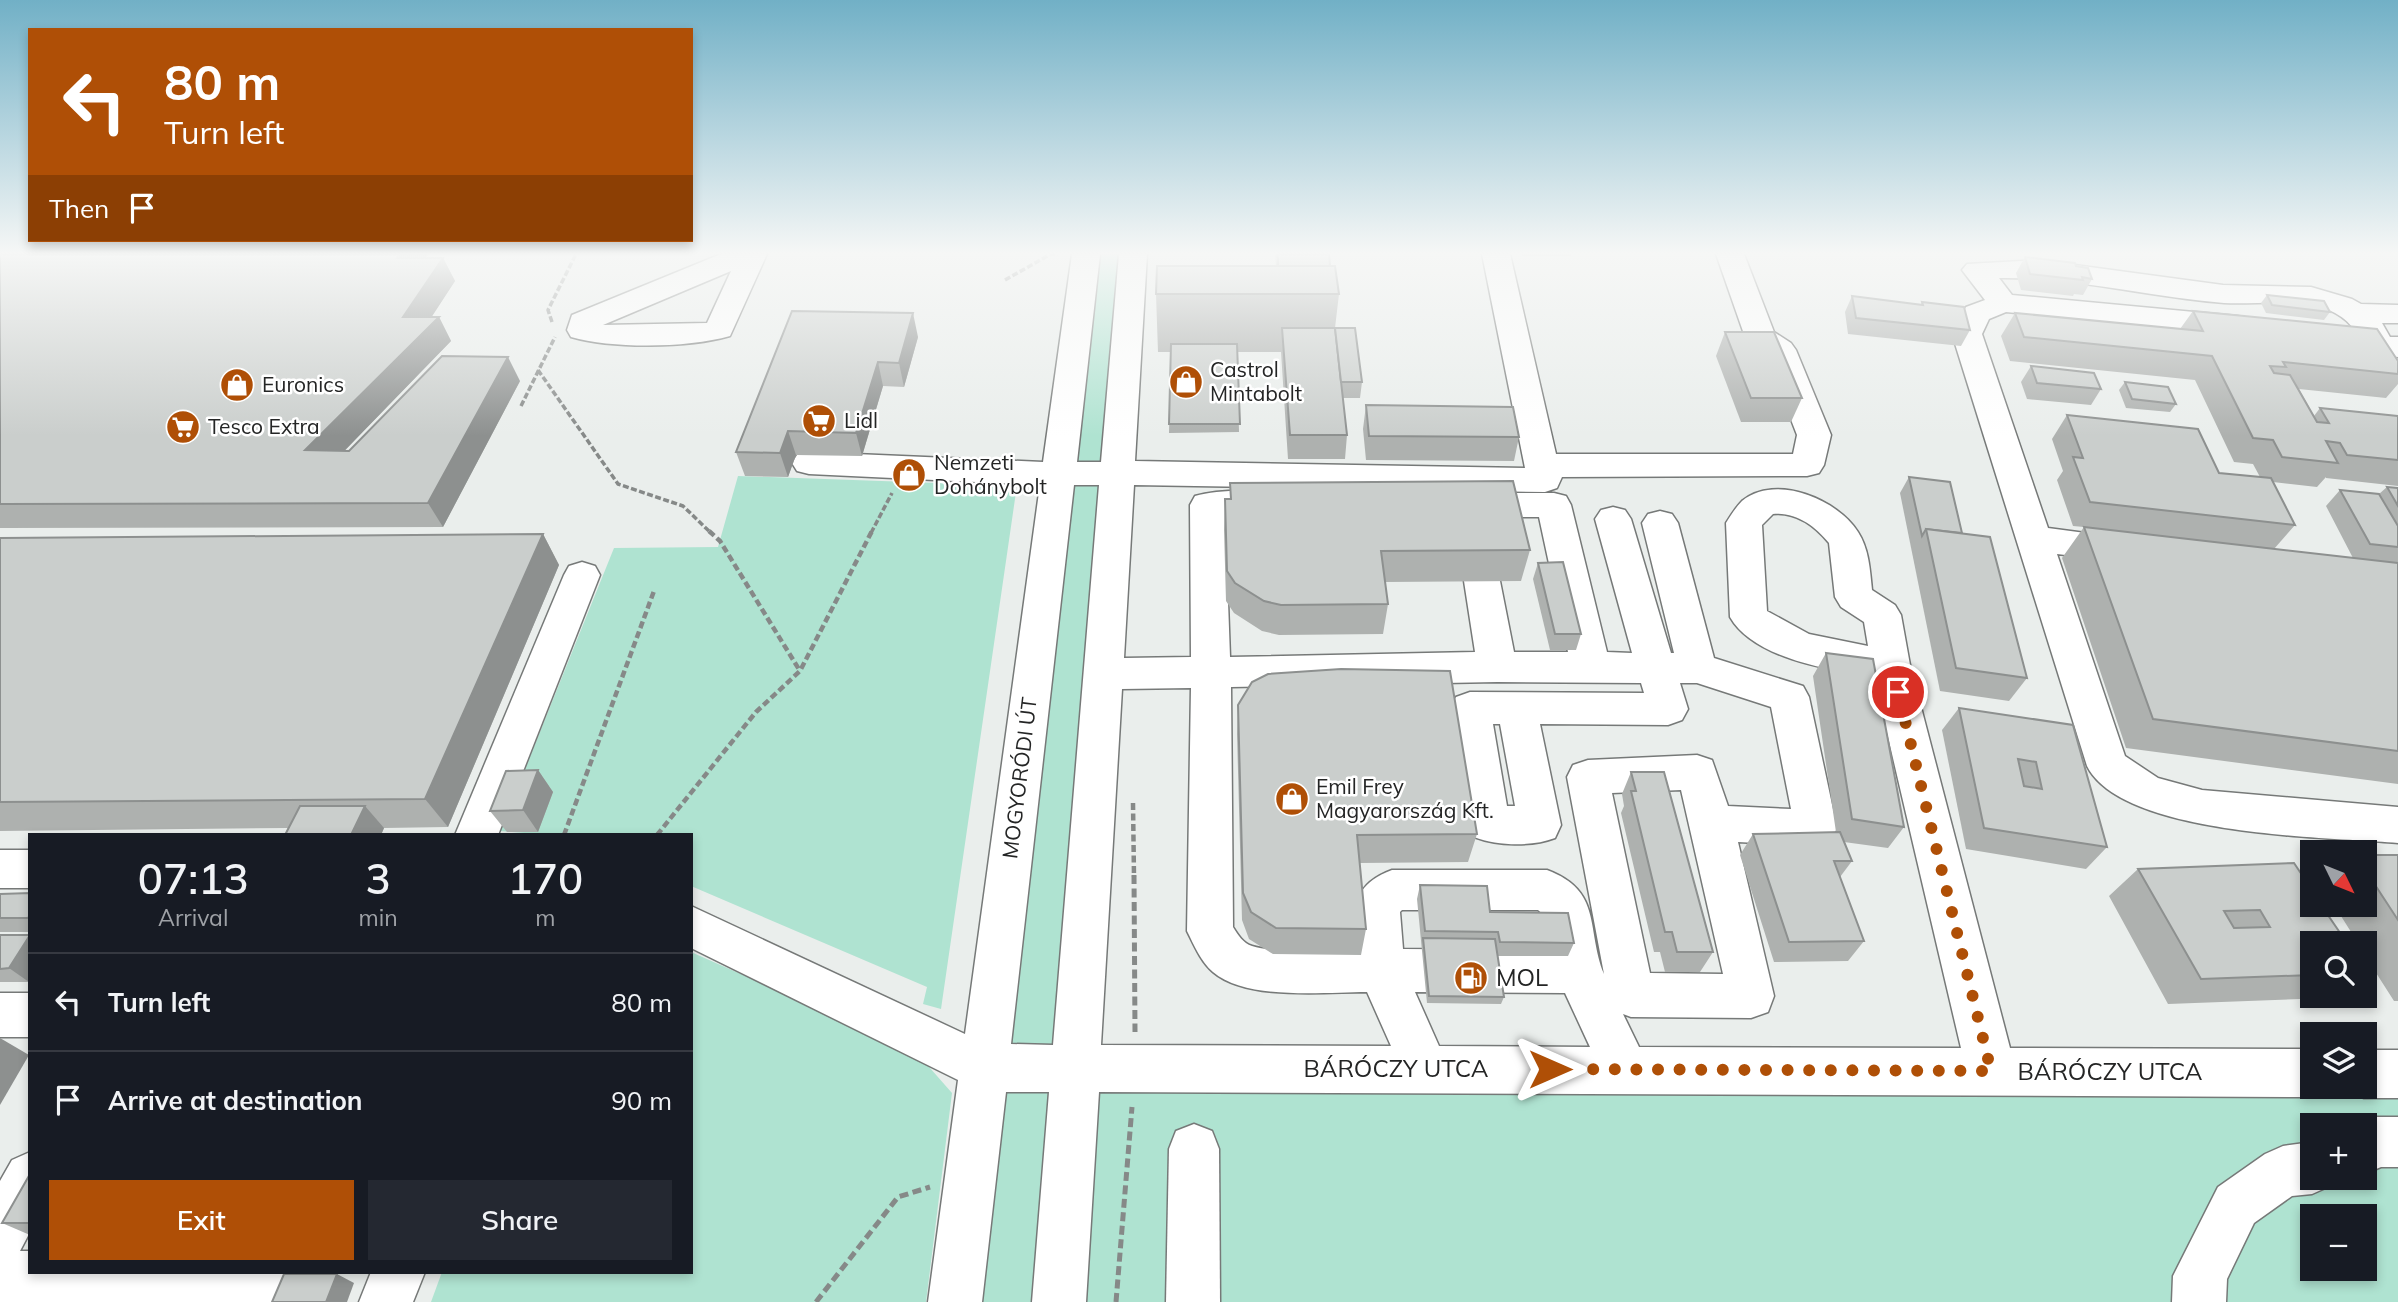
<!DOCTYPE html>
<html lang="en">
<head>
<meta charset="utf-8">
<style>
  body { margin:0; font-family:Mulish,sans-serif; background:#242831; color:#f1f3f6; height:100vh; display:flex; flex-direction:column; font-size:26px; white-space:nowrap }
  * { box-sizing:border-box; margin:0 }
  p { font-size:23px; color:#9ea1a6 }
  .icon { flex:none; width:38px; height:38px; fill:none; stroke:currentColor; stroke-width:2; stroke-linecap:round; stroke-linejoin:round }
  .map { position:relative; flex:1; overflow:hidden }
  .side { position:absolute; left:28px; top:833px; width:665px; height:441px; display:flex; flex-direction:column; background:#171b24; border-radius:0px; box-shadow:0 4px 10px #0003 }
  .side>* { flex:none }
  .guide { position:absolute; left:28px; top:28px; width:665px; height:214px; border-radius:0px; box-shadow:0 4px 10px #0003; background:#af4f06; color:#fff; overflow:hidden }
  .needle { width:46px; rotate:133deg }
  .controls { position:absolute; left:2300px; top:840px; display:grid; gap:14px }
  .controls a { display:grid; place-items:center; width:77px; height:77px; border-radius:0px; background:#171b24; box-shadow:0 4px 10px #0003; font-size:35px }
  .pin { position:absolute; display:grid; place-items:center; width:60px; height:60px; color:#fff; margin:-30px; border:4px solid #fff; border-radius:50%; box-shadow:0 2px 7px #0007 }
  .me { position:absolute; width:77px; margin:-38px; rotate:90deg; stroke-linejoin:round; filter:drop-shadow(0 0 5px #0008) }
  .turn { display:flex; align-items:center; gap:24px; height:147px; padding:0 21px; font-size:32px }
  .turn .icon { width:91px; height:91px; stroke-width:2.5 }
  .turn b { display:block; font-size:49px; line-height:60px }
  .then { display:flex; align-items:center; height:66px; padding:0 21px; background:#0003; gap:14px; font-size:26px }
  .eta { display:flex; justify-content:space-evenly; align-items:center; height:119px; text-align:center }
  .eta b { font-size:42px; font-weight:600; line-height:49px }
  .cta { display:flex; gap:14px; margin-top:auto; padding:14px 21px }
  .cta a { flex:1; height:80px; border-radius:0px; background:#af4f06; color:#fff; font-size:28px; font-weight:600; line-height:80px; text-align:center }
  .cta a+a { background:#242831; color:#f1f3f6 }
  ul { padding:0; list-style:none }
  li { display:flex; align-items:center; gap:21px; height:98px; padding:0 21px; border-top:2px solid #363941 }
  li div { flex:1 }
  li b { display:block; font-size:26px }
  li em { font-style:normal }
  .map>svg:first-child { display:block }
  .green { fill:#afe3d1; fill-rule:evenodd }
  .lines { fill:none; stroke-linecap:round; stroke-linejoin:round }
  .minor-casing { stroke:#767978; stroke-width:3 }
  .path-far2 { stroke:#868988; stroke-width:3.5; stroke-dasharray:6 2.5; stroke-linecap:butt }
  .path-far1 { stroke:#868988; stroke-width:4.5; stroke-dasharray:7 3.5; stroke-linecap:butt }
  .path { stroke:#868988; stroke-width:5; stroke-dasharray:9 4.5; stroke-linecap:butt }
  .minor { fill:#fff; fill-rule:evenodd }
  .wall { fill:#aeb1af }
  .shaded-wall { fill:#8d908f }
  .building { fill:#cacecc; stroke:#8d908f; stroke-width:2; fill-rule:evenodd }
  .route { stroke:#af4f06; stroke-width:12; stroke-dasharray:0 21.6 }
  .labels { text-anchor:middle; stroke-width:5; stroke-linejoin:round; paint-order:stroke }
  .poi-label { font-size:21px; fill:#242525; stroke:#fff; text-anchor:start }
  .street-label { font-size:21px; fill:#242525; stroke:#fff }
  .near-poi-label { font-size:24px; fill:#242525; stroke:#fff; text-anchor:start }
  .near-street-label { font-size:24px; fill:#242525; stroke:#fff }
</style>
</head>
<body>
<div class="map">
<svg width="2398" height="1302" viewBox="0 0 2398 1302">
  <rect width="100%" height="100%" fill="#eaeeec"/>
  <g class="green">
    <path d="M1086 254H1133L1076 1068 2312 1087H2364L2398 1074V1302H955ZM2312 1125H2364V1178H2312ZM2312 1216H2364V1269H2312Z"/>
    <path d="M738 476 994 485 1016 492 941 1009 923 1004 927 987 691 886V835H550L500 831 614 548 718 547Z"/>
    <path d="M691 952 915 1051 952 1093 926 1302H431L442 1272H691Z"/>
  </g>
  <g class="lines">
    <g class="minor-casing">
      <g id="minor">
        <path d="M721 254H767L730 336C688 348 613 349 571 337L567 330 572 315ZM731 271 707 323 603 325Z"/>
        <path d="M1072 254H1100L1077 462H1101L1119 254H1147L1135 461 1525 468 1482 254H1510L1556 454H1793L1797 435 1766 355 1749 344 1745 337 1716 254H1744L1774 332 1791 343 1796 350 1831 435 1824 465 1819 473 1807 476 1562 477 1557 488 1545 492 1134 485 1124 658 1191 657 1190 505 1195 496C1219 489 1266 489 1290 496L1295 505 1290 514 1278 517H1225L1230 657 1475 652 1464 581 1469 571 1482 568 1495 571 1500 581 1514 652H1568L1539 517H1467L1455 514 1450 505 1455 496 1467 493H1554L1566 496 1571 505 1607 652 1632 653 1595 519 1601 510 1613 507 1625 510 1631 519 1671 653H1674L1642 523 1648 514 1660 511 1672 514 1678 523 1714 658 1803 686 1809 697 1837 828 1831 841 1816 846 1738 842 1774 996 1768 1012 1751 1018 1631 1017 1623 1014 1639 1047 1961 1048 1874 677C1831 670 1754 659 1730 617L1726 523C1731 515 1736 507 1742 501 1776 473 1838 500 1858 532 1869 549 1870 570 1872 590L1895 605 1901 615 1910 665 2010 1048 2312 1049V1087H2331L2329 1090 2312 1097 1099 1092 1086 1302H1032L1049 1092H1006L982 1302H928L958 1080 691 948V906L965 1034 1040 485 809 474 797 471 792 463 797 455 809 452 1043 462ZM1074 485H1099L1053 1045 1011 1044ZM1773 514C1796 512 1815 526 1829 543L1835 597 1841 607 1864 622 1868 646 1809 634 1767 611 1762 525ZM1497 682 1641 683 1644 693 1470 692 1456 697 1450 708 1468 824 1474 837C1498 846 1531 847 1555 838L1561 825 1540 724 1668 725 1682 720 1688 709 1680 683H1697L1771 707 1791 809 1728 806 1712 760 1697 755 1588 760 1573 765 1567 777 1604 974C1586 929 1603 891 1547 870H1392C1349 886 1355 911 1357 949 1330 949 1277 954 1252 946 1243 943 1238 935 1233 927L1231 687ZM1191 688 1187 931C1194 945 1201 962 1213 972 1247 1001 1325 992 1367 992L1391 1046 1101 1045 1122 689ZM1493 724H1500L1515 806H1507ZM1681 790 1723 974 1650 973 1612 793ZM1402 910H1538L1547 918 1552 950 1403 949 1400 912ZM1415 992 1565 993 1590 1047 1439 1046Z"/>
        <path d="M2038 260 2223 285 2311 287 2352 299 2361 304 2398 305V323H2382L2390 337H2398V357L2369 354C2356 334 2354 322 2331 311 2298 297 2258 305 2224 303 2148 297 2075 277 1999 278L2012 295 2237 316 2248 318 2252 325 2248 332 2237 334 2006 312 1989 319 1982 334 2048 528 2138 540 2143 549 2138 558 2125 562 2057 554 2125 756 2158 778 2202 790 2398 807V843C2326 837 2122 836 2087 766L1952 334 1966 307 1985 300 1962 270 1967 264Z"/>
        <path d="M582 562 595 566 600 575 498 835H455L564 575 569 566Z"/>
        <rect x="0" y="850" width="30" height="38"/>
        <rect x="0" y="993" width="30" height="44"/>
        <path d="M2364 1050H2398V1098H2364L2347 1091 2345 1087H2364Z"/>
        <path d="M2377 1117H2398V1167H2381L2364 1174V1125H2357Z"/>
        <path d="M1194 1124 1212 1131 1219 1149 1220 1302H1166L1169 1149 1176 1131Z"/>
        <path d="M2312 1142V1178H2334L2330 1186 2312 1194 2292 1196 2254 1223 2227 1279 2226 1302H2172L2173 1276 2218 1187 2265 1154 2283 1146Z"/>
        <path d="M30 1152V1232L20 1251H30V1272H315L307 1291 289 1302H0V1181L12 1160Z"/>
        <path d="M371 1272H425L413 1302H359Z"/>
      </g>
    </g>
    <g class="path-far2">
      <path d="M1005 280 1051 254H1058"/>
      <path d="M552 322 548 310 576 254"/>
      <path d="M538 370 618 484 683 506 711 533"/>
      <path d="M521 406 555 337"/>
      <path d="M871 533 892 493"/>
    </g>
    <g class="path-far1">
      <path d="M709 531 720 541 800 671"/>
      <path d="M1133 803 1134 877"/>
      <path d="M564 835 654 591"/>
      <path d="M657 835 756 712 800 671 872 531"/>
    </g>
    <g class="path">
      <path d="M1134 875 1135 1032"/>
      <path d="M816 1302 898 1197 930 1187"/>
      <path d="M1116 1302 1132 1107"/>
    </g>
    <use href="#minor" class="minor"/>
  </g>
  <g class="wall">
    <path d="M0 254H428L426 258H443L455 281 431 317H439L451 341 344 451H349L520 381 443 527 0 528Z"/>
    <path d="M1275 254H1329L1330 266 1339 294 1335 328 1362 382 1360 398H1343L1347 435 1345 459H1288L1281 352H1237L1239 432 1169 433 1171 352H1158L1156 294 1276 266Z"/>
    <path d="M1521 254H1572L1571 256H1522Z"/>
    <path d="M2025 257 2076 266 2092 279 2083 295 2074 294 2073 296 2021 290 2016 273Z"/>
    <path d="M2267 295 2330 312 2324 320 2266 313 2261 303Z"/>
    <path d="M1852 296 1921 305 1922 302 1970 330 1961 346 1848 334 1845 312Z"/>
    <path d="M2193 311 2398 361V384L2386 398 2299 389 2314 416 2320 408 2398 416V486L2326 478V477L2317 487 2273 482 2295 525 2274 549 2353 558 2326 506 2340 490 2379 494 2387 487 2398 488V784L2126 748 2062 558 2084 527 2073 526 2057 480 2063 471 2052 439 2067 415 2219 473 2260 477 2253 464 2234 462 2195 380 2010 361 2001 336 2015 313 2180 329Z"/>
    <path d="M1725 332 1802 398 1791 422H1741L1716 356Z"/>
    <path d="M918 337 904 387 883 386 862 456 796 455 788 477 745 476 736 452Z"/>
    <path d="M2031 366 2101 389 2091 405 2027 399 2021 382Z"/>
    <path d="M2125 382 2176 404 2170 412 2126 408 2119 390Z"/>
    <path d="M1366 405 1519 437 1514 461 1366 460 1363 429Z"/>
    <path d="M1909 477 2027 678 2009 701 1940 691 1900 493Z"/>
    <path d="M1230 483 1530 550 1521 581 1385 582 1388 604 1383 634 1279 635 1262 631 1234 613 1226 601 1224 530 1225 499H1230Z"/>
    <path d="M543 534 559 565 448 827 384 828 381 835H285L288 828 0 831V538Z"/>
    <path d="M1538 563 1581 634 1576 650H1550L1533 579Z"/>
    <path d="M1826 653 1904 827 1888 848 1844 842 1852 861 1840 877 1864 941 1848 961 1774 962 1740 855 1753 834 1836 832 1813 676Z"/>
    <path d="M1238 705 1477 834 1468 862 1360 863 1366 929 1361 955 1273 954 1249 939 1242 920 1237 734Z"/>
    <path d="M1959 708 2073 725 2107 847 2086 869 1966 849 1942 730Z"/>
    <path d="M538 770 553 792 538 832H507L490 811Z"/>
    <path d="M1631 772 1713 952 1700 972H1665L1660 952H1654L1621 813 1624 806 1622 794Z"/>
    <path d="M2364 855H2398V1001H2394L2364 954V943H2358L2334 905H2364Z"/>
    <path d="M2294 863 2312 943V996H2332L2328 998 2168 1004 2109 896 2138 869Z"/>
    <path d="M1420 885 1490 912 1574 943 1568 956H1498L1504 997 1501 1004 1427 1003 1417 899Z"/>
    <path d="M30 893V932H0V894Z"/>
    <path d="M0 935 29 982H0Z"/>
    <path d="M30 1174V1235L2 1223Z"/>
  </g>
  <g class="shaded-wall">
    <path d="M399 254H428L409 281 397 258Z"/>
    <path d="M443 258 455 281 418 338 439 317 451 341 322 474 305 450 403 317Z"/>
    <path d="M913 313 918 337 904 387 899 363Z"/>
    <path d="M508 357 520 381 443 527 428 503Z"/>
    <path d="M878 362 883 386 862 456 856 433Z"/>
    <path d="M788 431 796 455 788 477 780 453Z"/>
    <path d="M543 534 559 565 448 827 425 799Z"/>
    <path d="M538 770 553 792 538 832 523 810Z"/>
    <path d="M365 806 384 828 381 835H351Z"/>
    <path d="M30 935V980L29 982 9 968Z"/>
    <path d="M0 1038 29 1055 0 1105Z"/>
    <path d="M337 1274 354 1283 347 1302H326Z"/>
  </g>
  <g class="building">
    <path d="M0 254H399L397 258H443L403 317H439L305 450 349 451 442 356 508 357 428 503 0 504Z"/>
    <path d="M1278 254H1329L1330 266H1278Z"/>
    <path d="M2025 257 2075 263 2076 266 2088 268 2092 279 2082 277 2083 280 2030 274Z"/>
    <path d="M1157 266H1335L1339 294H1156Z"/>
    <path d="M2267 295 2324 301 2330 312 2272 305Z"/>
    <path d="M1852 296 1923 305 1922 302 1964 307 1970 330 1856 318Z"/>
    <path d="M792 311 913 313 899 363 878 362 856 433 788 431 780 453 736 452Z"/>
    <path d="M2193 311 2377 329 2398 361V374L2283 362 2286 367 2270 366 2274 373 2290 375 2317 422 2329 423 2320 408 2398 416V460L2347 455 2340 443 2326 441 2338 463 2282 457 2273 440 2253 438 2212 356 2024 337 2015 313 2203 331Z"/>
    <path d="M1282 328H1335L1347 435H1290Z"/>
    <path d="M1335 328H1355L1362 382H1341Z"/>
    <path d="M1725 332H1774L1802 398H1751Z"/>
    <path d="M1171 344H1237L1240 424H1169Z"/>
    <path d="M2031 366 2094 373 2101 389 2037 383Z"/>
    <path d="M2125 382 2168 387 2176 404 2132 399Z"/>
    <path d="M1366 405 1513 407 1519 437 1369 436Z"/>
    <path d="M2067 415 2198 429 2219 473 2271 478 2295 525 2090 502 2073 457 2083 458Z"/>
    <path d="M1909 477 1950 482 1962 533 1926 529 1922 536Z"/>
    <path d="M1513 481 1530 550 1381 551 1388 604 1281 605 1264 601 1235 583 1227 571 1225 499H1231L1230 483Z"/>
    <path d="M2387 487 2398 488V506Z"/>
    <path d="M2340 490 2379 494 2398 526V547L2370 544Z"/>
    <path d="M2084 527 2398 563V751L2153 719Z"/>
    <path d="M1926 529 1990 537 2027 678 1956 668Z"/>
    <path d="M543 534 425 799 0 802V538Z"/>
    <path d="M1563 562 1581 634H1555L1538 563Z"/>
    <path d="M1826 653 1873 659 1904 827 1852 819Z"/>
    <path d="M1341 669 1450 671 1477 834 1357 835 1366 929 1276 928 1251 912 1243 893 1238 705 1252 682 1268 674Z"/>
    <path d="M1959 708 2073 725 2107 847 1984 828ZM2018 759 2036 762 2042 789 2024 786Z"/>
    <path d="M538 770 523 810 490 811 506 771Z"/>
    <path d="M1631 772H1664L1713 952H1677L1672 932H1665L1631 791H1636Z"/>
    <path d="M300 806H365L351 835H285Z"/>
    <path d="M1840 832 1852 861H1834L1864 941 1789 942 1753 834Z"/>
    <path d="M2364 855H2398V920L2364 868Z"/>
    <path d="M2294 863 2312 890V905H2321L2347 943H2312V975L2201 979 2138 869ZM2260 910 2270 927 2234 928 2224 911Z"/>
    <path d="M1420 885 1487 886 1490 912 1568 913 1574 943 1500 942 1498 932 1425 931Z"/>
    <path d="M30 893V915L28 918H0V894Z"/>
    <path d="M0 935H30L9 968 0 969Z"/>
    <path d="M1423 938 1495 939 1504 997 1429 996Z"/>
    <path d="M30 1174V1223H2Z"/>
    <path d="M284 1274H337L326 1302H272Z"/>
  </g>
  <linearGradient id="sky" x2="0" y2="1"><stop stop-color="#71b0c6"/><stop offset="0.58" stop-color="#f6f7f6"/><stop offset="1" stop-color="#f6f7f6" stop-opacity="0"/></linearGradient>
  <rect width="2398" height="436" fill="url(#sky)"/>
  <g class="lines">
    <path class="route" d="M1550 1069 1991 1071 1898 692"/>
  </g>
  <defs>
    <g id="shop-disc" transform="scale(1.75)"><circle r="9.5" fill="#af4f06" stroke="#fff"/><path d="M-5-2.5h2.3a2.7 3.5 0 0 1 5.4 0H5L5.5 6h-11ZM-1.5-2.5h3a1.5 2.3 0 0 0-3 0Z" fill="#fff"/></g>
    <g id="supermarket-disc" transform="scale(1.75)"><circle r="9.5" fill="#af4f06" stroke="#fff"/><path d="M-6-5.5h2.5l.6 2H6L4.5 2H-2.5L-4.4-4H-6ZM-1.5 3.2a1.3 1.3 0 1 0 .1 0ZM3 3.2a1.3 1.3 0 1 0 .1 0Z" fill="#fff"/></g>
    <g id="fuel-disc" transform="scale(1.75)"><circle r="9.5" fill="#af4f06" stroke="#fff"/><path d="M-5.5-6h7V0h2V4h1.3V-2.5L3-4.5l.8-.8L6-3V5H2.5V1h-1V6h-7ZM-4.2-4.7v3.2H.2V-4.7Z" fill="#fff"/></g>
  </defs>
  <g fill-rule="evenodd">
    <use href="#shop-disc" x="1186" y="382"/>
    <use href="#shop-disc" x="237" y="385"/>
    <use href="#supermarket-disc" x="819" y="421"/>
    <use href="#supermarket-disc" x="183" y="427"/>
    <use href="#shop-disc" x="909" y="475"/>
    <use href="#shop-disc" x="1292" y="799"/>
    <use href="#fuel-disc" x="1471" y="978"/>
  </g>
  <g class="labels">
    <g class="poi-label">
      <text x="1210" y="377">Castrol<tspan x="1210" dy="24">Mintabolt</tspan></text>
      <text x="262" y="392">Euronics</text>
      <text x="844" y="428">Lidl</text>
      <text x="208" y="434">Tesco Extra</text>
      <text x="934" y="470">Nemzeti<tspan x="934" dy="24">Dohánybolt</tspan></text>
      <text x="1316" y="794">Emil Frey<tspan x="1316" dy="24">Magyarország Kft.</tspan></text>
    </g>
    <g class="street-label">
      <text transform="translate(1020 778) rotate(-83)" y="7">MOGYORÓDI ÚT</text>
    </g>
    <g class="near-poi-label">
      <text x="1496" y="986">MOL</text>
    </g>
    <g class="near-street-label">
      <text x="1396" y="1077">BÁRÓCZY UTCA</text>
      <text x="2110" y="1080">BÁRÓCZY UTCA</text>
    </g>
  </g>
</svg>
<div class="controls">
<a><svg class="needle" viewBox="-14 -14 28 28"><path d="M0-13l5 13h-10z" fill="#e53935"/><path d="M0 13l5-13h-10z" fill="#9ea1a6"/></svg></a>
<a><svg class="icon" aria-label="search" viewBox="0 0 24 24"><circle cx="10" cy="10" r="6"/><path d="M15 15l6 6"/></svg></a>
<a><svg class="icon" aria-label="layers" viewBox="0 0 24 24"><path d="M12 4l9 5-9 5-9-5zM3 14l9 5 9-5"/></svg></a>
<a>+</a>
<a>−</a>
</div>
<div class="pin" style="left:1898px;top:692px;background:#d93025"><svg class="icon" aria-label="arrive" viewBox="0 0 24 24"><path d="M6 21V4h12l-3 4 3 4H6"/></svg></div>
<svg class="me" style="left:1550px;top:1069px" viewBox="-20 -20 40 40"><path d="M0-17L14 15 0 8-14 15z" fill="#af4f06" stroke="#fff" stroke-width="4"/></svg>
<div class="guide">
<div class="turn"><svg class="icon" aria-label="left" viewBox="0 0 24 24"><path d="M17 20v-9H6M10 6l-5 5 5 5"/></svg><div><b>80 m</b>Turn left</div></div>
<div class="then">Then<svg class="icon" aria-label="arrive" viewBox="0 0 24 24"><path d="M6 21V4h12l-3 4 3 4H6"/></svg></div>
</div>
<section class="side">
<div class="eta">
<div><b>07:13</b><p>Arrival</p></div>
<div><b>3</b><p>min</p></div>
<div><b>170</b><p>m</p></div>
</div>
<ul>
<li><svg class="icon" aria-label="left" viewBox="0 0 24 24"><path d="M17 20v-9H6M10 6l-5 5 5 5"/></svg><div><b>Turn left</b></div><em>80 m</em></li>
<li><svg class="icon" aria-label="arrive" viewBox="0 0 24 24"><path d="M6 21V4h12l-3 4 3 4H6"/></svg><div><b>Arrive at destination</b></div><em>90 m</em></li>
</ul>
<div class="cta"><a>Exit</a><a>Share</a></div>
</section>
</div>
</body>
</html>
